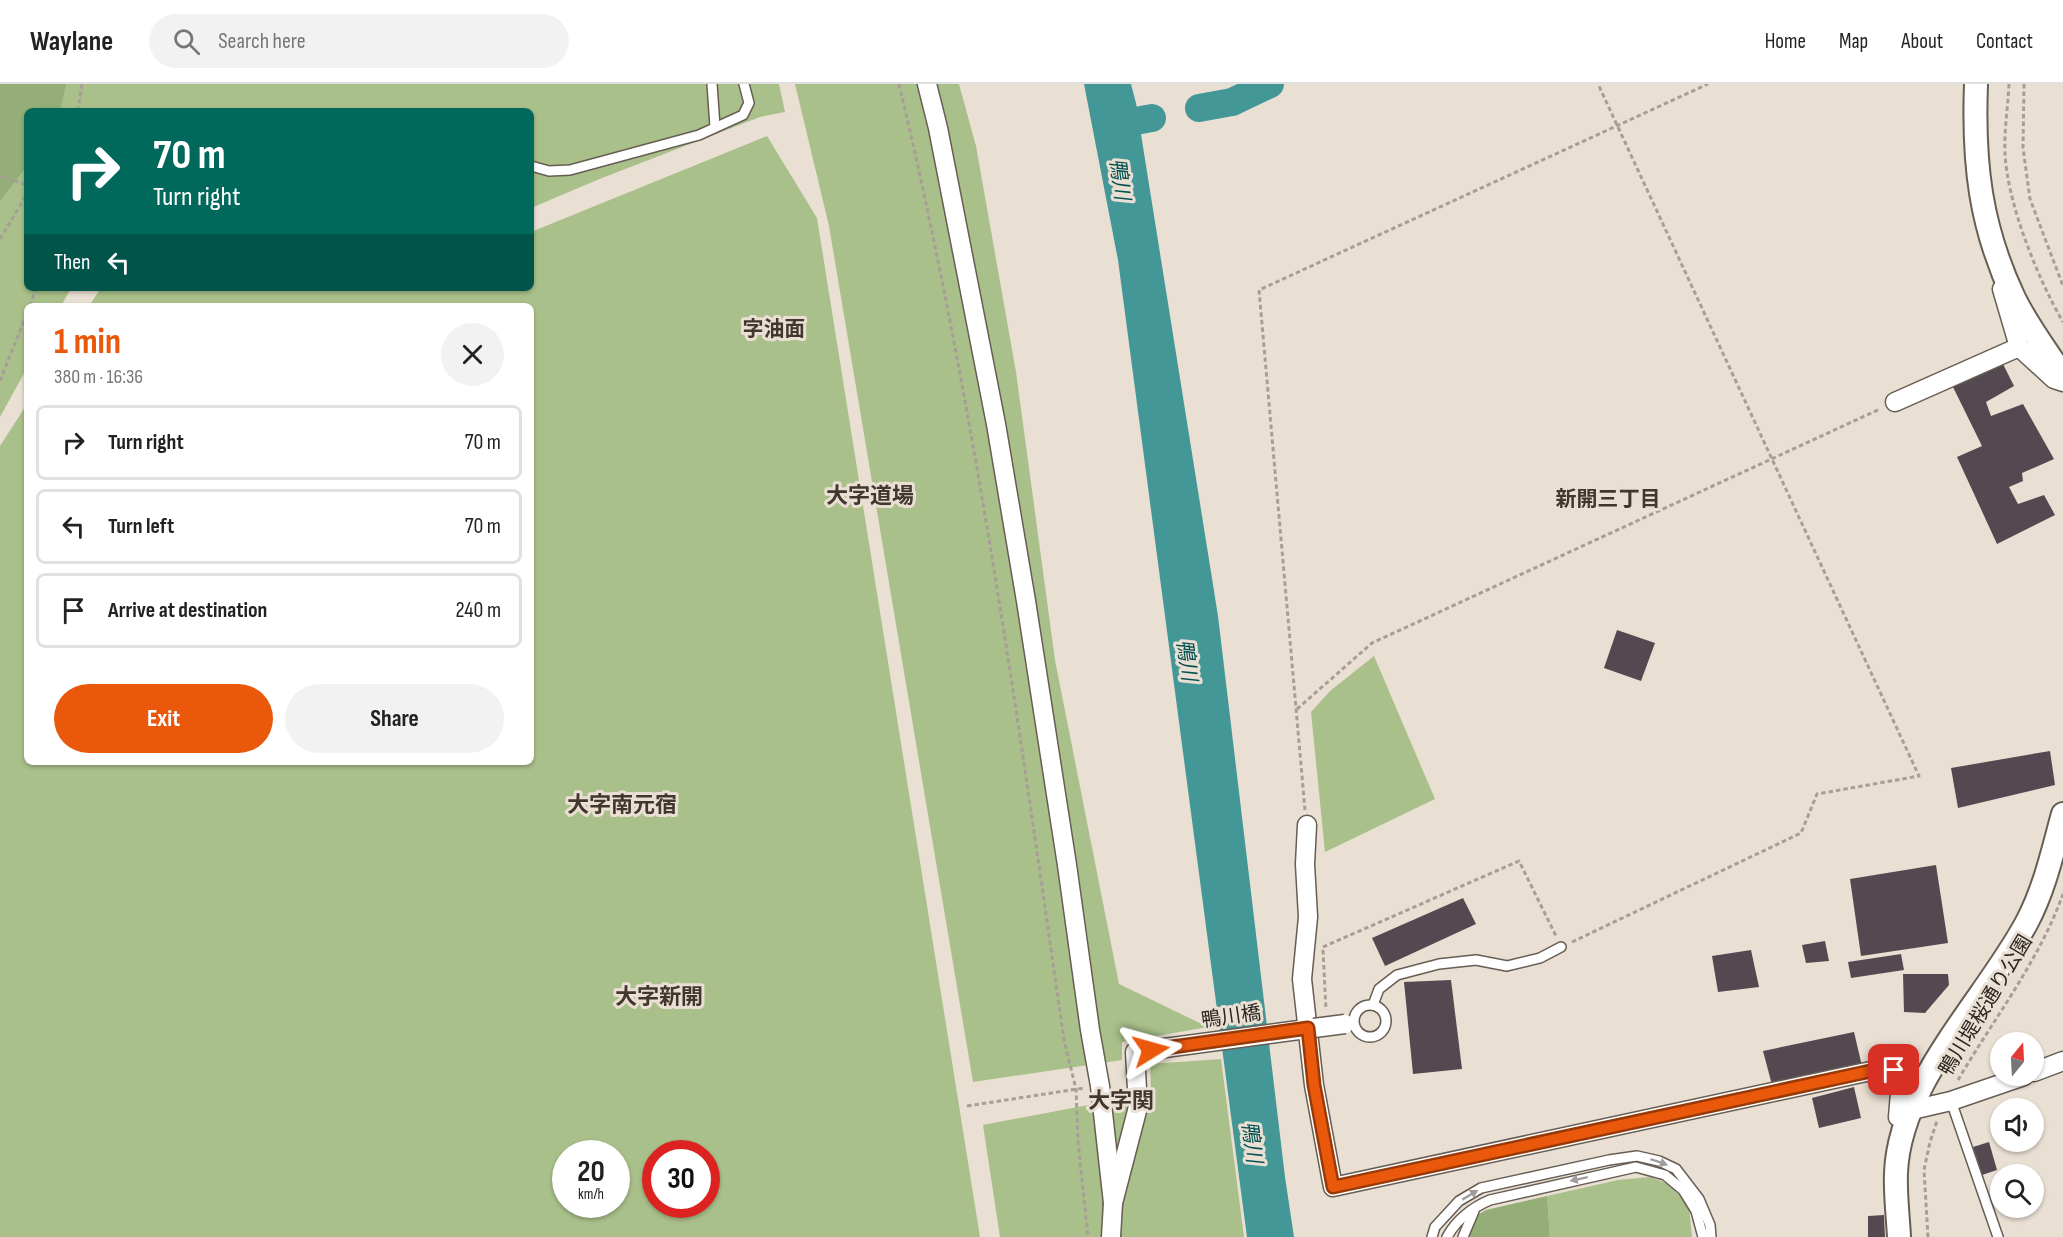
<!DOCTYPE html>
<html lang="en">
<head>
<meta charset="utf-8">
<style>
  body { margin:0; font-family:"Sofia Sans Condensed","Noto Sans JP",sans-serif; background:#f2f2f2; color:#222; height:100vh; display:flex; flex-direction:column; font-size:22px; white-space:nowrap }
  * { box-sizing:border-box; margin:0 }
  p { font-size:20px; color:#767676 }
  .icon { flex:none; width:33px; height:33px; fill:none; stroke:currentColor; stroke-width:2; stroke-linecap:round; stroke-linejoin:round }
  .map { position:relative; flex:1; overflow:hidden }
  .side { position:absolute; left:24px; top:219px; width:510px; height:462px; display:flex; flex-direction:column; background:#fff; border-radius:9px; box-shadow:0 2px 4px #0004 }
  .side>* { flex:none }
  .guide { position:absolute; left:24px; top:24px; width:510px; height:183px; border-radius:9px; box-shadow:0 2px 4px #0004; background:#00695c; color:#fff; overflow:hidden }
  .needle { width:39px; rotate:18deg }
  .tools { position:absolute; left:1990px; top:948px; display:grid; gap:12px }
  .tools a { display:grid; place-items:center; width:54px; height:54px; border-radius:50%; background:#fff; box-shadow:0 2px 4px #0004; font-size:30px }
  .speed { position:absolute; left:552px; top:1056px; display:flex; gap:12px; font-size:30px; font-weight:700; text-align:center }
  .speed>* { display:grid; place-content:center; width:78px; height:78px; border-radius:50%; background:#fff; box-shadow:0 2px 4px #0004; line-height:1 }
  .speed small { font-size:15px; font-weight:400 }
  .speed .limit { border:9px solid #d22; background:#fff; color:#111 }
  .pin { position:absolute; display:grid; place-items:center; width:51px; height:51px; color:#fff; margin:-26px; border-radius:12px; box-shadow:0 3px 9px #0006 }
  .me { position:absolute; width:66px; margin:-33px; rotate:82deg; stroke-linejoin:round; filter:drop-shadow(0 0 4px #0008) }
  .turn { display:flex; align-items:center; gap:21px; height:126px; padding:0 30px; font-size:27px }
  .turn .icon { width:78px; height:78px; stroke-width:2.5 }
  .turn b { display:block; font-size:42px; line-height:51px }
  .then { display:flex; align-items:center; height:57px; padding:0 30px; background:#0003; gap:12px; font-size:22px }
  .round { display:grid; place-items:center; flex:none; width:63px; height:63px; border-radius:32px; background:#f2f2f2 }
  .headline { display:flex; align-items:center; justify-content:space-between; height:102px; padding:0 30px }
  h1 { font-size:36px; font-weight:700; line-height:45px; color:#ea580c }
  .button { display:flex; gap:12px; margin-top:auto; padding:12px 30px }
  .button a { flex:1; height:69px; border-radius:36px; background:#ea580c; color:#fff; font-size:24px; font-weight:700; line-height:69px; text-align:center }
  .button a+a { background:#f2f2f2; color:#222 }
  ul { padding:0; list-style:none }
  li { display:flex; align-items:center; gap:18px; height:75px; margin:0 12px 9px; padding:0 18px; border:3px solid #e0e0e0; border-radius:9px }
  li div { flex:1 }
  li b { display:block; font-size:22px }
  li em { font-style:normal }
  header { display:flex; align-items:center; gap:36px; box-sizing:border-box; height:84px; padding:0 30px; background:#fff; border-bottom:2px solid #e0e0e0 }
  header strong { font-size:28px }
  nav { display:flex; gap:33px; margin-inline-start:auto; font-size:21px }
  .search { width:420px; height:54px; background:#f2f2f2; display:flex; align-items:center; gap:15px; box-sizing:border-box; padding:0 21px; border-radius:33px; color:#767676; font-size:22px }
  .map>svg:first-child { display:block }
  .green { fill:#a9c08a; fill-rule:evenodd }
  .forest { fill:#95ad76 }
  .water { fill:#449797 }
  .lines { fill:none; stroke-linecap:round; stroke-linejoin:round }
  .river { stroke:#449797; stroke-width:28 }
  .building { fill:#554951 }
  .service-casing { stroke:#675d53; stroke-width:12 }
  .minor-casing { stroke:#675d53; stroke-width:21 }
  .tertiary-casing { stroke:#675d53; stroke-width:26 }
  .path { stroke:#a79e95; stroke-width:3; stroke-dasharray:4.5 3; stroke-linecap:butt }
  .service { stroke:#fff; stroke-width:9 }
  .minor { stroke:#fff; stroke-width:18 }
  .tertiary { stroke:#fff; stroke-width:22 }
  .minor-bridge-casing { stroke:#675d53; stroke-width:21; stroke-linecap:butt }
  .minor-bridge { stroke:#fff; stroke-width:18 }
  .oneway { fill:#a09d9c }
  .route-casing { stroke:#983908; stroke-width:15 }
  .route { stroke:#ea580c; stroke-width:10 }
  .labels { text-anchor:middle; stroke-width:6; stroke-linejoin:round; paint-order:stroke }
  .street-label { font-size:20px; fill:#2b2622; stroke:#eadfd3 }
  .water-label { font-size:21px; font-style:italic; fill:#035151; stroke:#eadfd3 }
  .neighbourhood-label { font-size:21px; font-weight:bold; fill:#41372f; stroke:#eadfd3 }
  .quarter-label { font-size:22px; font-weight:bold; fill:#41372f; stroke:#eadfd3 }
</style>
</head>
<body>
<header>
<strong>Waylane</strong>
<div class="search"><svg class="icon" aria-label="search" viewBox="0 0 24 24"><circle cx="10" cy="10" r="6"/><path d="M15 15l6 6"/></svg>Search here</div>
<nav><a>Home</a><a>Map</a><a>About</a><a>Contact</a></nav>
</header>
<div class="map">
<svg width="2063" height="1153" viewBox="0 0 2063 1153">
  <rect width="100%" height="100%" fill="#eadfd3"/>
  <g class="green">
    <path d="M0 0H779L785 28 760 33 602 94 531 124V27H27V204H71L61 222H27V284L0 333Z"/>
    <path d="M795 0H959L976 62 1016 288 1055 576 1119 900 1208 943 1122 958V976L973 998 829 142Z"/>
    <path d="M767 52 817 134 980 1153H0V362L27 320V678H531V222H89L101 204H531V148ZM566 1070H616V1120H566ZM656 1070H706V1120H656Z"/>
    <path d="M1374 572 1435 715 1325 768 1311 628 1330 607Z"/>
    <path d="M1221 975 1244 1153H1000L983 1041 1151 1009 1150 980Z"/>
    <path d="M1650 1093 1669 1100 1689 1123 1692 1153H1550L1547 1112 1618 1096Z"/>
  </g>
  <g class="forest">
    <path d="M0 0H66L60 27H27V82L0 117Z"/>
    <path d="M1547 1112 1550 1153H1463L1476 1132 1486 1126Z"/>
  </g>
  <path class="water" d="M1084 0H1131L1136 19 1218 532 1285 1093 1294 1153H1247L1118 176Z"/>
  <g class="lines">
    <g class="river">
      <path d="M1199 24 1232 18 1270 0"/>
      <path d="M1113 41 1152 34"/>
    </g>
  </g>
  <g class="building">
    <path d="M2002 278 2014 302 1986 318 1991 332 2023 320 2054 375 2022 389 2023 397 2009 403 2018 420 2044 411 2055 431 1997 460 1957 373 1982 362 1952 301Z"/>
    <path d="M1617 546 1655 559 1641 597 1604 584Z"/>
    <path d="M2050 667 2055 701 1958 724 1951 684Z"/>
    <path d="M1936 781 1948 859 1861 872 1850 795Z"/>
    <path d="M1463 814 1476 840 1385 882 1372 854Z"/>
    <path d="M1825 857 1829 877 1806 879 1802 861Z"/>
    <path d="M1751 866 1759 903 1718 908 1712 872Z"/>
    <path d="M1901 870 1904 886 1851 894 1848 878Z"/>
    <path d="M1903 890H1948L1949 901 1925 929 1904 928Z"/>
    <path d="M1451 896 1462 985 1413 990 1404 898Z"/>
    <path d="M1854 948 1862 982 1772 1001 1763 967Z"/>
    <path d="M1854 1003 1861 1034 1819 1044 1812 1014Z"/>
    <path d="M1989 1058 1997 1086 1982 1091 1973 1063Z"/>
    <path d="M1884 1131 1885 1153H1868V1132Z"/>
  </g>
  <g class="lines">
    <g class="service-casing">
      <g id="service">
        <path d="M712 0 715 43"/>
        <path d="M531 82 549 87 570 86 699 51 743 31 749 19 744 0"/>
        <circle cx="1370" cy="937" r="16"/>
        <path d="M1373 921 1379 905 1397 891 1439 880 1476 876 1507 882 1540 874 1561 863"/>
        <path d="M1951 1017 1998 1153"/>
        <path d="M1432 1153 1435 1143 1459 1117 1481 1104 1609 1076 1637 1072 1659 1077 1676 1085 1699 1115 1710 1141 1711 1153"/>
        <path d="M1447 1153C1456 1136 1473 1123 1490 1116L1636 1083 1665 1091 1683 1106 1696 1127 1703 1153"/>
        <path d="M1463 1153 1474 1127"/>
      </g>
    </g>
    <g class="minor-casing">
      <g id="minor">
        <path d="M927 0 938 44 996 340 1026 517 1067 781 1090 946 1100 1002 1113 1119"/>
        <path d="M2002 205 2019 263 2054 295 2063 298"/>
        <path d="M1895 318 2019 263"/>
        <path d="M1307 741 1305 780 1308 833 1302 895 1314 1001 1333 1103 1880 985 1894 986 1901 997 1898 1033 1906 1037"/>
        <path d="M2034 988 2063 977"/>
        <path d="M1912 1026 1951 1017 2024 992"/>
        <path d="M1111 1153 1113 1119 1138 1023 1135 968 1314 944"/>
      </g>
    </g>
    <g class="tertiary-casing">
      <g id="tertiary">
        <path d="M1976 0C1973 79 1980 142 2014 214 2027 241 2047 267 2063 292"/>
        <path d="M1899 1153C1898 1132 1895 1110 1896 1089 1899 999 1986 915 2027 838 2045 804 2053 766 2063 730"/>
      </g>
    </g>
    <g class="path">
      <path d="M899 0C974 315 1018 635 1064 956L1076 1005 1078 1058 1088 1153"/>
      <path d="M2009 0C2008 23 2004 46 2005 69 2007 119 2038 195 2063 238"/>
      <path d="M2024 0 2023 64 2030 115 2063 202"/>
      <path d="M78 27 82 0"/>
      <path d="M0 92 27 101"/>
      <path d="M0 155 27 110"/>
      <path d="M30 222 36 204"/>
      <path d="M0 297 27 229"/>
      <path d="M1297 625 1372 559 1880 325"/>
      <path d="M1305 726 1259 206 1708 0"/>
      <path d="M1572 858 1801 749 1817 710 1919 692 1598 0"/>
      <path d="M1323 863 1519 777 1556 852"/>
      <path d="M1323 866 1326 926"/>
      <path d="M1958 996C1993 936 2039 877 2063 810"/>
      <path d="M967 1022 1084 1004"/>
      <path d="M1928 1153 1924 1086 1930 1058 1937 1037"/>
    </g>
    <use href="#service" class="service"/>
    <use href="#minor" class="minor"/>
    <use href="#tertiary" class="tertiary"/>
    <g class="minor-bridge-casing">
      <path id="minor-bridge" d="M1314 944 1345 940"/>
    </g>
    <use href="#minor-bridge" class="minor-bridge"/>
  </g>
  <defs><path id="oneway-solid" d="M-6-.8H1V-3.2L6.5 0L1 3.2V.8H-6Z" transform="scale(1.5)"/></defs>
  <g class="oneway">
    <use href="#oneway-solid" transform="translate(1659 1078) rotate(19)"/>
    <use href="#oneway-solid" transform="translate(1579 1095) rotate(168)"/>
    <use href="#oneway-solid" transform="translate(1470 1111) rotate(-31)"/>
  </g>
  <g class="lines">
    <g class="route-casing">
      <path id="route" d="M1151 966 1308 944 1314 1001 1333 1103 1880 985 1894 986"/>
    </g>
    <use href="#route" class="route"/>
  </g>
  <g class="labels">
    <g class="street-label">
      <text transform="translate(1985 921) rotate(-59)" y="7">鴨川堤桜通り公園</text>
      <text transform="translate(1231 932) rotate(-8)" y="7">鴨川橋</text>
    </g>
    <g class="water-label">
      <text transform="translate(1120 95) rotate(82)" y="7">鴨川</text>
      <text transform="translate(1187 576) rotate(82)" y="7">鴨川</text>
      <text transform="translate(1252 1058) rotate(82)" y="7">鴨川</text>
    </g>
    <g class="neighbourhood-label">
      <text x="774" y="252">字油面</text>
      <text x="1608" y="422">新開三丁目</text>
    </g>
    <g class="quarter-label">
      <text x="870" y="419">大字道場</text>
      <text x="622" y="728">大字南元宿</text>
      <text x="659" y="920">大字新開</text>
      <text x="1121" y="1024">大字関</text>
    </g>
  </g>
</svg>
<div class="tools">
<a><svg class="needle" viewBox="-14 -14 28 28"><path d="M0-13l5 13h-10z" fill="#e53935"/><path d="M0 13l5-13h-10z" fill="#767676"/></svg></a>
<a><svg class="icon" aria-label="sound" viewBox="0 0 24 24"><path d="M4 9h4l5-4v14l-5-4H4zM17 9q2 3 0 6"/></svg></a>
<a><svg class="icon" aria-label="search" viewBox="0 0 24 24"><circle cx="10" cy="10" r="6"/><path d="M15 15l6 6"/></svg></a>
</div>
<div class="speed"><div>20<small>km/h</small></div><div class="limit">30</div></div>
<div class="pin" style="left:1894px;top:986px;background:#d93025"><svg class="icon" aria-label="arrive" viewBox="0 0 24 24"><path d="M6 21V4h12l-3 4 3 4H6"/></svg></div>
<svg class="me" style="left:1151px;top:966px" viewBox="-20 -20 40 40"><path d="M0-17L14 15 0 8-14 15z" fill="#ea580c" stroke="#fff" stroke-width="4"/></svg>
<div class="guide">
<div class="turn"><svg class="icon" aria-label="right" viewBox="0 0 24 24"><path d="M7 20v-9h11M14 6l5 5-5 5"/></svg><div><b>70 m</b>Turn right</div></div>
<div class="then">Then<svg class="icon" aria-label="left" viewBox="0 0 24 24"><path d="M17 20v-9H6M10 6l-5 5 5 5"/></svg></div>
</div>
<section class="side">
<div class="headline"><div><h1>1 min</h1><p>380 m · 16:36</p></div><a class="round"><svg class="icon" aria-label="close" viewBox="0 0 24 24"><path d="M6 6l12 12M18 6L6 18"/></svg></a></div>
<ul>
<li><svg class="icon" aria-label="right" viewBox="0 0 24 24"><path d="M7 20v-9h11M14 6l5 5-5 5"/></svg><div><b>Turn right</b></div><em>70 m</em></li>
<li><svg class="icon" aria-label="left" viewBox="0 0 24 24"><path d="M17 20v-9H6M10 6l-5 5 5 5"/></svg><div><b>Turn left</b></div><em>70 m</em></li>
<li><svg class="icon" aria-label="arrive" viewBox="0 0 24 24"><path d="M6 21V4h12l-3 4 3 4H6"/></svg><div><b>Arrive at destination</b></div><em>240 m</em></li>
</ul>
<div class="button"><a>Exit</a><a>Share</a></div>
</section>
</div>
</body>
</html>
